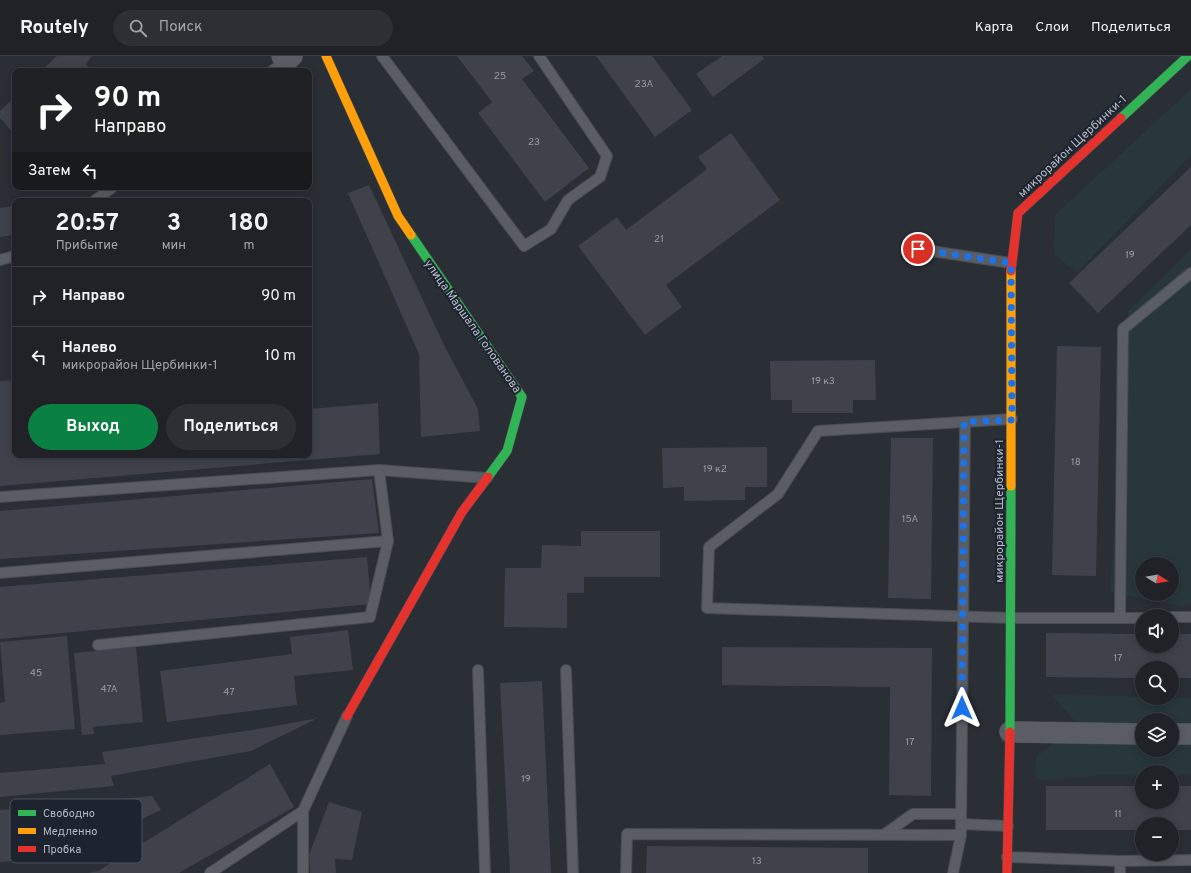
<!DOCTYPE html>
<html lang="ru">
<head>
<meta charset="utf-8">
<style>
  body { margin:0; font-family:Overpass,sans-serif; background:#2d2f34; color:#f1f3f6; height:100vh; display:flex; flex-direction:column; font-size:15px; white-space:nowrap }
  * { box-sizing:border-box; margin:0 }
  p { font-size:13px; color:#a2a4a8 }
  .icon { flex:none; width:22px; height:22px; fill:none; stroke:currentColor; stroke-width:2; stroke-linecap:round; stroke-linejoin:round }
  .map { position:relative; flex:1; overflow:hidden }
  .panel { position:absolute; left:12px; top:142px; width:300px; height:260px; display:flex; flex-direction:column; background:#202228; border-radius:8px; box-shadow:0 2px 10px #0003,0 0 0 1px #3d3f45 }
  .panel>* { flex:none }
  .guide { position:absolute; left:12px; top:12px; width:300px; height:122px; border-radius:8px; box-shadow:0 2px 10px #0003,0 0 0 1px #3d3f45; background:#202124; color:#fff; overflow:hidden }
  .needle { width:26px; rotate:101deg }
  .tools { position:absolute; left:1135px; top:501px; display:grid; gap:8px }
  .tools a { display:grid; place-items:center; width:44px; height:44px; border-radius:50%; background:#202228; box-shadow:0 2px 10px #0003,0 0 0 1px #3d3f45; font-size:20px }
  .pin { position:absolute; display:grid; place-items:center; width:34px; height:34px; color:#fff; margin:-17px; border:2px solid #fff; border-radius:50%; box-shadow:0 1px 4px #0007 }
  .me { position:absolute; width:44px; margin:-22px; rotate:0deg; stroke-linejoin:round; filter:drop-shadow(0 0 3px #0008) }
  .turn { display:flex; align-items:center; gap:14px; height:84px; padding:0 16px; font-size:18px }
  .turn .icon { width:52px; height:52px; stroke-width:2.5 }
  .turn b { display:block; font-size:28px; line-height:34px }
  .then { display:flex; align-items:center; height:38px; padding:0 16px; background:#0003; gap:8px; font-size:15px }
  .eta { display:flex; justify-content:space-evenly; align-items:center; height:68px; text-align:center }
  .eta b { font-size:24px; font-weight:700; line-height:28px }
  .button { display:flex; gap:8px; margin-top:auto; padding:8px 16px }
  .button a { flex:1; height:46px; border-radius:24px; background:#0b8043; color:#fff; font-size:16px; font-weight:700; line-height:46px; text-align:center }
  .button a+a { background:#2d2f34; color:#f1f3f6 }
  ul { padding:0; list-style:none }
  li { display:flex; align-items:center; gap:12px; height:60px; padding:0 16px; border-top:1px solid #3d3f45 }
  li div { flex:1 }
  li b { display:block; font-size:15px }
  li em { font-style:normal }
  header { display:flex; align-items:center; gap:24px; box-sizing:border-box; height:56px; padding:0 20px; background:#202228; border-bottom:1px solid #3d3f45 }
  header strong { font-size:19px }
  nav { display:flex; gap:22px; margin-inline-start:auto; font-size:14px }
  .search { width:280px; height:36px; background:#2d2f34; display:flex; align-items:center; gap:10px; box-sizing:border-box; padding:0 14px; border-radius:22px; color:#a2a4a8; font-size:15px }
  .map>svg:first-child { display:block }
  .green { fill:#27373a; fill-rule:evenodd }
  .building { fill:#3f424a }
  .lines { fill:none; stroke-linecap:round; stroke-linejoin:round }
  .lane-casing { stroke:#484b52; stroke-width:12 }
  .street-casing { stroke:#484b52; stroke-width:22 }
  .fast-casing { stroke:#484b52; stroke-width:10 }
  .slow-casing { stroke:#484b52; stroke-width:10 }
  .jam-casing { stroke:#484b52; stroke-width:10 }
  .lane { stroke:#5a5d64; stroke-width:10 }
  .street { stroke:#5a5d64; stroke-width:21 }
  .fast { stroke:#30b455; stroke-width:9 }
  .slow { stroke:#ff9f0a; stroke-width:9 }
  .jam { stroke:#e5322d; stroke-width:9 }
  .route { stroke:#1a73e8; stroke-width:7; stroke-dasharray:0 12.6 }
  .labels { text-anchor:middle; stroke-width:4; stroke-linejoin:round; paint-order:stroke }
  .number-label { font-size:10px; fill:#979ca7 }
  .street-label { font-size:12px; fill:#b4bac6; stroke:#1e242f }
  .key { fill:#1e242f; stroke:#4b515c; stroke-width:1 }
  .key-label { font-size:11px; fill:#b4bac6 }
</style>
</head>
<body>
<header>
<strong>Routely</strong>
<div class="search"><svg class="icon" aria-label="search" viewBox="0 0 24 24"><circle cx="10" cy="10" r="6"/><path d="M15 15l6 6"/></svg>Поиск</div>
<nav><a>Карта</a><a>Слои</a><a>Поделиться</a></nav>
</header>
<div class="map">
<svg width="1191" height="817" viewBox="0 0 1191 817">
  <rect width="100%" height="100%" fill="#2a2e35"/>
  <g class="green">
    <path d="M1191 33V99L1077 217 1054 198 1055 159Z"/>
    <path d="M1191 193V549L1182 550 1110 536 1128 255ZM1142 508H1172V538H1142Z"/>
    <path d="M1051 638 1191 642V718L1172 719V716H1142V719H1101L1042 725 1035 720 1036 701 1077 668ZM1142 664H1172V694H1142Z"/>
  </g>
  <g class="building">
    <path d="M57 0H92L86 8 92 15H41Z"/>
    <path d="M457 0H522L534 15 522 23 589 112 545 146 478 57 492 46Z"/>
    <path d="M596 0H652L692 54 655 81Z"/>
    <path d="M722 0H762L764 3 713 41 696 18Z"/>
    <path d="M15 41V79L0 62V55Z"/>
    <path d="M731 77 780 144 666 229 682 251 645 279 578 190 617 161 626 174 707 113 698 101Z"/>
    <path d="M1191 111V169L1098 257 1069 227Z"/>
    <path d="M369 129 443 287 478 353 480 375 421 381 419 298 348 137Z"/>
    <path d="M15 150V179L0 181V152Z"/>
    <path d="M1057 290 1101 291 1096 520 1052 519Z"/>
    <path d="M875 304 876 344H853V357H792V344H771L770 305Z"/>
    <path d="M15 324V399H309V353L378 347 380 398 0 430V325Z"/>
    <path d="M891 382H933L931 543 888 542Z"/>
    <path d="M767 391V431H745V444L684 445V431L663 432 662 392Z"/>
    <path d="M372 423 379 477 0 503V455Z"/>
    <path d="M581 475H660V521H584V537H567V572L504 571 505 512H541L542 489 581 490Z"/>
    <path d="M367 501 371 548 0 583V531Z"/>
    <path d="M348 574 353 614 294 620 297 649 167 666 160 615 292 598 290 581Z"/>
    <path d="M1046 577 1142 578V590H1172V578H1191V622H1172V612H1142V622L1046 621Z"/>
    <path d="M67 580 75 673 0 679V647L5 646 0 586Z"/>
    <path d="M136 591 143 666 93 671 94 678 82 679 74 597Z"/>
    <path d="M722 591 932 592 931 740 889 739 890 631 722 629Z"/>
    <path d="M542 625 551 817H510L500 627Z"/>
    <path d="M318 662 251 695 111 720 114 730 0 741V717L105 708 102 696 252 674Z"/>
    <path d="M270 708 294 751 179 817H88L98 815Z"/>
    <path d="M1046 730H1142V746H1172V730H1191V774H1172V768H1142V774H1046Z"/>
    <path d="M152 740 161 754 125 771 99 799 0 806V754Z"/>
    <path d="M329 746 362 756 352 804 335 803 336 817H310L309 799Z"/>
    <path d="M647 790 868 792V817H646Z"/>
  </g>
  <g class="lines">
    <g class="lane-casing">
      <g id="lane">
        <path d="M382 0 524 190 551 173 568 144 600 121 607 100 539 0"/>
        <path d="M272 15 286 5"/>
        <path d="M94 145 113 131"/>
        <path d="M918 193 1011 207"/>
        <path d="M0 204 15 200"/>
        <path d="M1012 363 818 375 778 438 709 491 707 552 1011 562H1142"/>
        <path d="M965 366 961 768 1008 770"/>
        <path d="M0 441 379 414 487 422"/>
        <path d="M0 517 388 485 379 414"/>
        <path d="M1172 561H1191"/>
        <path d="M1120 562 1123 273 1191 217"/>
        <path d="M98 589 370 561 388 485"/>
        <path d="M478 614 485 817"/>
        <path d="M566 614 573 817"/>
        <path d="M303 755V817"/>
        <path d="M885 778 913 758H961"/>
        <path d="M1007 801 1120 805 1191 804"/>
        <path d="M210 817 303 755 347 660"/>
        <path d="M626 817 627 778 961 779V768"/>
        <path d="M953 817 961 779"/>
        <path d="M1120 817V805"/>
      </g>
    </g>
    <g class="street-casing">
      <g id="street">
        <path d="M282 0 286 5 292 0"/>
        <path d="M1010 676 1142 678"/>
        <path d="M1172 678H1191"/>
      </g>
    </g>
    <g class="fast-casing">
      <g id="fast">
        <path d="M1121 62 1188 0"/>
        <path d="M411 179 522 341 507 395 488 421"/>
        <path d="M1010 676 1011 430"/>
      </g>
    </g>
    <g class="slow-casing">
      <g id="slow">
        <path d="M326 0 398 160 411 179"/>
        <path d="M1011 430V215"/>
      </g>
    </g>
    <g class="jam-casing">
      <g id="jam">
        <path d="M1011 215 1018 157 1121 62"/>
        <path d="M347 660 462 456 488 421"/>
        <path d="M1007 817 1010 676"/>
      </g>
    </g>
    <use href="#lane" class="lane"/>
    <use href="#street" class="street"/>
    <use href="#fast" class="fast"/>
    <use href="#slow" class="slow"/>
    <use href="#jam" class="jam"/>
  </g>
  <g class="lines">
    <path class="route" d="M918 193 1011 207 1012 364 964 366 962 652"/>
  </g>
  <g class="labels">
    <g class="number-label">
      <text x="500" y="23">25</text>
      <text x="644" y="31">23А</text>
      <text x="534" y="89">23</text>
      <text x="659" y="186">21</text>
      <text x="1130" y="202">19</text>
      <text x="823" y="328">19 к3</text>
      <text x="1076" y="409">18</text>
      <text x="715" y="416">19 к2</text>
      <text x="910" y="466">15А</text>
      <text x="1118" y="605">17</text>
      <text x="36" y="620">45</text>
      <text x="109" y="636">47А</text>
      <text x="229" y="639">47</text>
      <text x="910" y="689">17</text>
      <text x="526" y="726">19</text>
      <text x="1118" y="761">11</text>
      <text x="757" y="808">13</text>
    </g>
    <g class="street-label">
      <text transform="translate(1072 90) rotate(-43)" y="4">микрорайон Щербинки-1</text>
      <text transform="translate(473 270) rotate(55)" y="4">улица Маршала Голованова</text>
      <text transform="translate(999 455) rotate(-90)" y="4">микрорайон Щербинки-1</text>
    </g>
  </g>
  <rect x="10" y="743" width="132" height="64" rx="6" class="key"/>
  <rect x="18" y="754" width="18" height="6" fill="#30b455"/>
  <rect x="18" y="772" width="18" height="6" fill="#ff9f0a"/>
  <rect x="18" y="790" width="18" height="6" fill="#e5322d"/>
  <g class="key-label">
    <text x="43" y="761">Свободно</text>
    <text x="43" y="779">Медленно</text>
    <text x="43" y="797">Пробка</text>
  </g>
</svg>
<div class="tools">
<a><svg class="needle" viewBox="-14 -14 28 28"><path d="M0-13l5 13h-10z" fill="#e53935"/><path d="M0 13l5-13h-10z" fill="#a2a4a8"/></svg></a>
<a><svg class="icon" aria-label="sound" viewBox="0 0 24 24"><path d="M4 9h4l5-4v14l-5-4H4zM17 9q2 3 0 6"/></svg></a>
<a><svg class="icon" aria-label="search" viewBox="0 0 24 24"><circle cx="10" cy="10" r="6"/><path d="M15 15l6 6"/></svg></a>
<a><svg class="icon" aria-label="layers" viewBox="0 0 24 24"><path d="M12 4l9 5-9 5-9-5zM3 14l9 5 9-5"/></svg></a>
<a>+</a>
<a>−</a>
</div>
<div class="pin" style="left:918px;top:193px;background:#d93025"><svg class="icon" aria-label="arrive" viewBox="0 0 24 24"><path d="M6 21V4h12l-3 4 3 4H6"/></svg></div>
<svg class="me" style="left:962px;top:652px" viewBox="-20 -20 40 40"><path d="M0-17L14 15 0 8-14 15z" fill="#1a73e8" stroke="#fff" stroke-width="4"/></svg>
<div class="guide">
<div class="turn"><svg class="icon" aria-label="right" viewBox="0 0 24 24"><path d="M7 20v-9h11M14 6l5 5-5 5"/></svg><div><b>90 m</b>Направо</div></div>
<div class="then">Затем<svg class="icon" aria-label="left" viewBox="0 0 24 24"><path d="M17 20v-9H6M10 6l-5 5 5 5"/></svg></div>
</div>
<section class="panel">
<div class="eta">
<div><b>20:57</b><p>Прибытие</p></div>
<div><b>3</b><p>мин</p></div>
<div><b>180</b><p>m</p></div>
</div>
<ul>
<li><svg class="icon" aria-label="right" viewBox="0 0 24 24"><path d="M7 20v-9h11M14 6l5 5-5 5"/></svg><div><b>Направо</b></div><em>90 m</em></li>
<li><svg class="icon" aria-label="left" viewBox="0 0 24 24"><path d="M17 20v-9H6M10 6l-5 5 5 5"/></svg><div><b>Налево</b><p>микрорайон Щербинки-1</p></div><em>10 m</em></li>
</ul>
<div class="button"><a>Выход</a><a>Поделиться</a></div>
</section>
</div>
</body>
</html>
